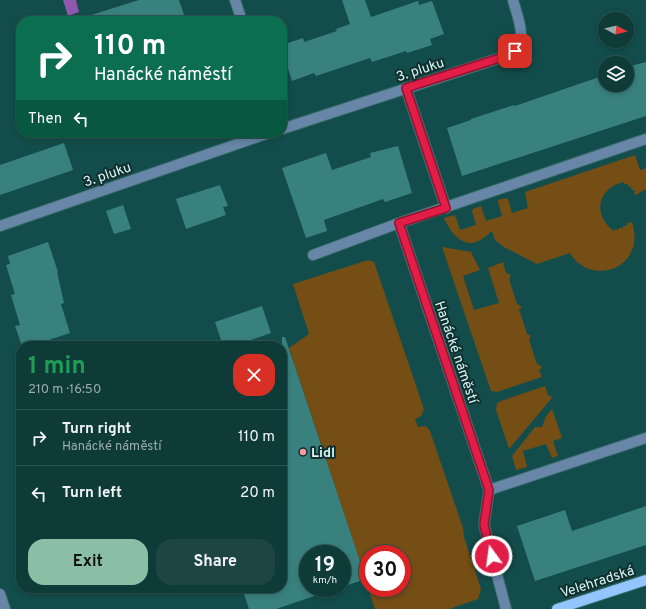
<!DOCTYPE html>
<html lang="en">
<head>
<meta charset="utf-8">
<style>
  body { margin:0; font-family:Overpass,sans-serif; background:#1c4543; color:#f1f3f6; height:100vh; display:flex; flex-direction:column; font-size:15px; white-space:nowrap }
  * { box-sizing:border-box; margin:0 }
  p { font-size:13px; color:#9badae }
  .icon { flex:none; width:22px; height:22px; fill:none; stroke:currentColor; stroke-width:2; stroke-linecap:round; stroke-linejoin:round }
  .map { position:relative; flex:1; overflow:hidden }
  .panel { position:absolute; left:16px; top:341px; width:271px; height:252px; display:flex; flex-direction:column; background:#0e3a38; border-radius:16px; box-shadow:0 2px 6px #0003,0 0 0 1px #2e5453 }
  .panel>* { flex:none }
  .banner { position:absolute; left:16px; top:16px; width:271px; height:122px; border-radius:16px; box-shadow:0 2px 6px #0003,0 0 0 1px #2e5453; background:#0b6e4f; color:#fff; overflow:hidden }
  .needle { width:26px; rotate:97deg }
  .fabs { position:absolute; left:598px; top:12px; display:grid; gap:8px }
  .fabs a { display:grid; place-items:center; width:36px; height:36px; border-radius:50%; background:#0e3a38; box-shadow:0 2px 6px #0003,0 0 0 1px #2e5453; font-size:20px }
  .speed { position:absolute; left:299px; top:545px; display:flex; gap:8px; font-size:20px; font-weight:700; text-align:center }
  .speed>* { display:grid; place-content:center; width:52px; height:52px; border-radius:50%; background:#0e3a38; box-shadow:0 2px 6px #0003,0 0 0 1px #2e5453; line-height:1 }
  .speed small { font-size:10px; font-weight:400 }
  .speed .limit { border:6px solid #d22; background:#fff; color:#111 }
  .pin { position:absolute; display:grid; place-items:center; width:34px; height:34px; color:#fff; margin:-17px; border-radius:8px; box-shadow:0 2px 6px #0006 }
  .me { position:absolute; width:44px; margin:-22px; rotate:346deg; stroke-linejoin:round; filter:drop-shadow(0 0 3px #0008) }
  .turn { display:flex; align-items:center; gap:14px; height:84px; padding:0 12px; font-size:18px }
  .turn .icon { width:52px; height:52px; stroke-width:2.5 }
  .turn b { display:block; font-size:28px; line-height:34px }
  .then { display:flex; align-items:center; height:38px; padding:0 12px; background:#0003; gap:8px; font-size:15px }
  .round { display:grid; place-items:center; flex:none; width:42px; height:42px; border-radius:16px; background:#1c4543 }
  .summary { display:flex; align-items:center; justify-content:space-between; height:68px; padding:0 12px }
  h1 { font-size:24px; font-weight:700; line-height:30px; color:#1e9e55 }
  .action { display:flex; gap:8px; margin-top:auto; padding:8px 12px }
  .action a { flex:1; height:46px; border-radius:16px; background:#8abfa5; color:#111; font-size:16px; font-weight:700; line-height:46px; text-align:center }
  .action a+a { background:#1c4543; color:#f1f3f6 }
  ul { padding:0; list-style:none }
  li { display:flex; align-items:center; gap:12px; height:56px; padding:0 12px; border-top:1px solid #2e5453 }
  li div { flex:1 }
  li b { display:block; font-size:15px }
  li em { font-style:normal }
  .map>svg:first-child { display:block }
  .green { fill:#744e15 }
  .water { fill:#8f57ae }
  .building { fill:#39817e }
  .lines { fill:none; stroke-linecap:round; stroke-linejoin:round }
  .minor-casing { stroke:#366b69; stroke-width:12 }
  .major-casing { stroke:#366b69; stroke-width:12 }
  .minor { stroke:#6786a8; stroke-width:10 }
  .major { stroke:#94c5fe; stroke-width:10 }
  .route-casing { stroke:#92132f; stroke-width:10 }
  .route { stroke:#e11d48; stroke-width:7 }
  .poi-dot { fill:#f49aa5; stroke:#112f2e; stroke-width:1.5 }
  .labels { text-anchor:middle; stroke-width:4; stroke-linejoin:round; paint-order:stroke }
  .street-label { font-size:14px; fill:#d4f6f4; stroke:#112f2e }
  .poi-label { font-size:14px; font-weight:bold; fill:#d4f6f4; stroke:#112f2e; text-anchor:start }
</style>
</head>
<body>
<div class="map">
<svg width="646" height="609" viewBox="0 0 646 609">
  <rect width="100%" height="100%" fill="#134d4b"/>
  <g class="green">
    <path d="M635 155 640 170 646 168V189L636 195 634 194 635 191 631 189V187L628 186V184H624V182C597 188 592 215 614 231L616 229 618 230 619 228H623V226H627V223L632 222C634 230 636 238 633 247 625 276 584 279 570 253L537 264 504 247 495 240 492 231C487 235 482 240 476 242 461 247 449 230 444 218L455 215 460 230 476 225 472 211 473 209 481 206 486 221 502 216 498 202V200L507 198 508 199 512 213 528 208 525 192Z"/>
    <path d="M442 247 471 252 480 270 463 276 474 310 499 303 488 268 503 262 506 273 511 275 509 279 517 304 521 306V308L519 309 527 334 531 336 529 340 537 364 541 366V369L539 370 542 377 497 392 491 391Z"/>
    <path d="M368 260 374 262 375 265 424 409 421 416 415 419 418 427 426 426 430 431 463 528 464 537 481 589 478 599 449 609H375L368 588H402V554H368V586L289 348 309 334 293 284Z"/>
    <path d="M545 386 548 395 552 397 551 399 509 449 496 410 497 403 501 401Z"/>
    <path d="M552 409 562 438 553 441 558 456 552 458 546 444 523 451 527 467 516 470 512 456 535 427H542L546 416Z"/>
  </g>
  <path class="water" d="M63 0H76L79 12 68 16Z"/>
  <g class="building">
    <path d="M139 0H179L186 21H86L85 17Z"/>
    <path d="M342 0H365L371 17 418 1 419 5 432 1 444 34 430 39 432 45 407 53 406 51 372 62 370 58 316 76 314 73 292 81 282 50V45L303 38 304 42 337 31 336 29 350 24Z"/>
    <path d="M646 62V116L462 176 447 128 471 120V119L514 105 515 106 605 75V85H627V67Z"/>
    <path d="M64 143 73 170 0 195V165Z"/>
    <path d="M398 146 412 193 385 202 383 199 324 220 327 231 306 238 282 168 326 153 332 170 371 157 370 153Z"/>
    <path d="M220 185 228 206 223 207 226 215 186 229 176 199Z"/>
    <path d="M123 205 131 229 114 234 106 211Z"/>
    <path d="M48 242 58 272H57L64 303 61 304 70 333 30 346H22L15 326 20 325 11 295 15 294 6 265 10 264 8 256Z"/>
    <path d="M262 306 271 333 234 346H223L215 322Z"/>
    <path d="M282 337H285L366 579 342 587V554H308V588H329V591L276 609H249L242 588H282Z"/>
    <path d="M646 506V545L535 581 517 526 565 510 572 531Z"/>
  </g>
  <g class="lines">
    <g class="minor-casing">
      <g id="minor">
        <path d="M235 0 242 21"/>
        <path d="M406 88 446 208"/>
        <path d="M282 129 509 55C530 41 518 20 513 0"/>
        <path d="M646 139 399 223 489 490 646 438"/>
        <path d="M0 226 269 133"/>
        <path d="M313 255 399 223"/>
        <path d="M489 490 484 525 506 609"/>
        <path d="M0 594 5 609"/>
      </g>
    </g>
    <g class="major-casing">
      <path id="major" d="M557 609 646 580"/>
    </g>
    <use href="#minor" class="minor"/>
    <use href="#major" class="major"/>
  </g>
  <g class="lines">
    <g class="route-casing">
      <path id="route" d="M492 556 484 525 489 490 399 223 446 208 406 88 509 55 515 51"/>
    </g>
    <use href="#route" class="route"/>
  </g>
  <circle class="poi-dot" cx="303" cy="452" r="4"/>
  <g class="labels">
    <g class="street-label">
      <text transform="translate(420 69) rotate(-18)" y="5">3. pluku</text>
      <text transform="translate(107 174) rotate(-19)" y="5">3. pluku</text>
      <text transform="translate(457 352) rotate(71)" y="5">Hanácké náměstí</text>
      <text transform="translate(597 581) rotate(-18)" y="5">Velehradská</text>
    </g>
    <g class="poi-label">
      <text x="311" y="457">Lidl</text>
    </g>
  </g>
</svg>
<div class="fabs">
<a><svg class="needle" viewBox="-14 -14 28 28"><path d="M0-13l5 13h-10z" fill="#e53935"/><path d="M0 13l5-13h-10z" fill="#9badae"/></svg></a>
<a><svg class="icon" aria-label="layers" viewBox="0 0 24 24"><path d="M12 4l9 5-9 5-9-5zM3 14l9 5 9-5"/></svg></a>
</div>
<div class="speed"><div>19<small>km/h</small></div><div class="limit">30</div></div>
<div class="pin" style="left:515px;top:51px;background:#d93025"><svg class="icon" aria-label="arrive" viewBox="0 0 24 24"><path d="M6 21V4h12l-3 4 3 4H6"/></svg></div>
<svg class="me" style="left:492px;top:556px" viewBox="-20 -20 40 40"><circle r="17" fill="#e11d48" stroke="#fff" stroke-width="3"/><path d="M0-11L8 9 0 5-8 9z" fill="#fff"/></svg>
<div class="banner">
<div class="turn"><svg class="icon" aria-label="right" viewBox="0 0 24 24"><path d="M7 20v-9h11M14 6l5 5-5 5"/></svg><div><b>110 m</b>Hanácké náměstí</div></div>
<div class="then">Then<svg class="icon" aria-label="left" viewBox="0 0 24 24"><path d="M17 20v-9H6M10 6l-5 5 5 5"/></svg></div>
</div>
<section class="panel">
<div class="summary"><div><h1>1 min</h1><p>210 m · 16:50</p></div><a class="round" style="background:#d93025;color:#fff"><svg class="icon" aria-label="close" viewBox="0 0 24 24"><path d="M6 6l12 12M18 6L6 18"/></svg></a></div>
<ul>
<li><svg class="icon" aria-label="right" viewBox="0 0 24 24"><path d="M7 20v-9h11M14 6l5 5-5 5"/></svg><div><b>Turn right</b><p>Hanácké náměstí</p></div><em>110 m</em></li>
<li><svg class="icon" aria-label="left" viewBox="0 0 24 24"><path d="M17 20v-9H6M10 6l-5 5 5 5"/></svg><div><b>Turn left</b></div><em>20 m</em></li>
</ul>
<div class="action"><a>Exit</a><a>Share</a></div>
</section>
</div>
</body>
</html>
